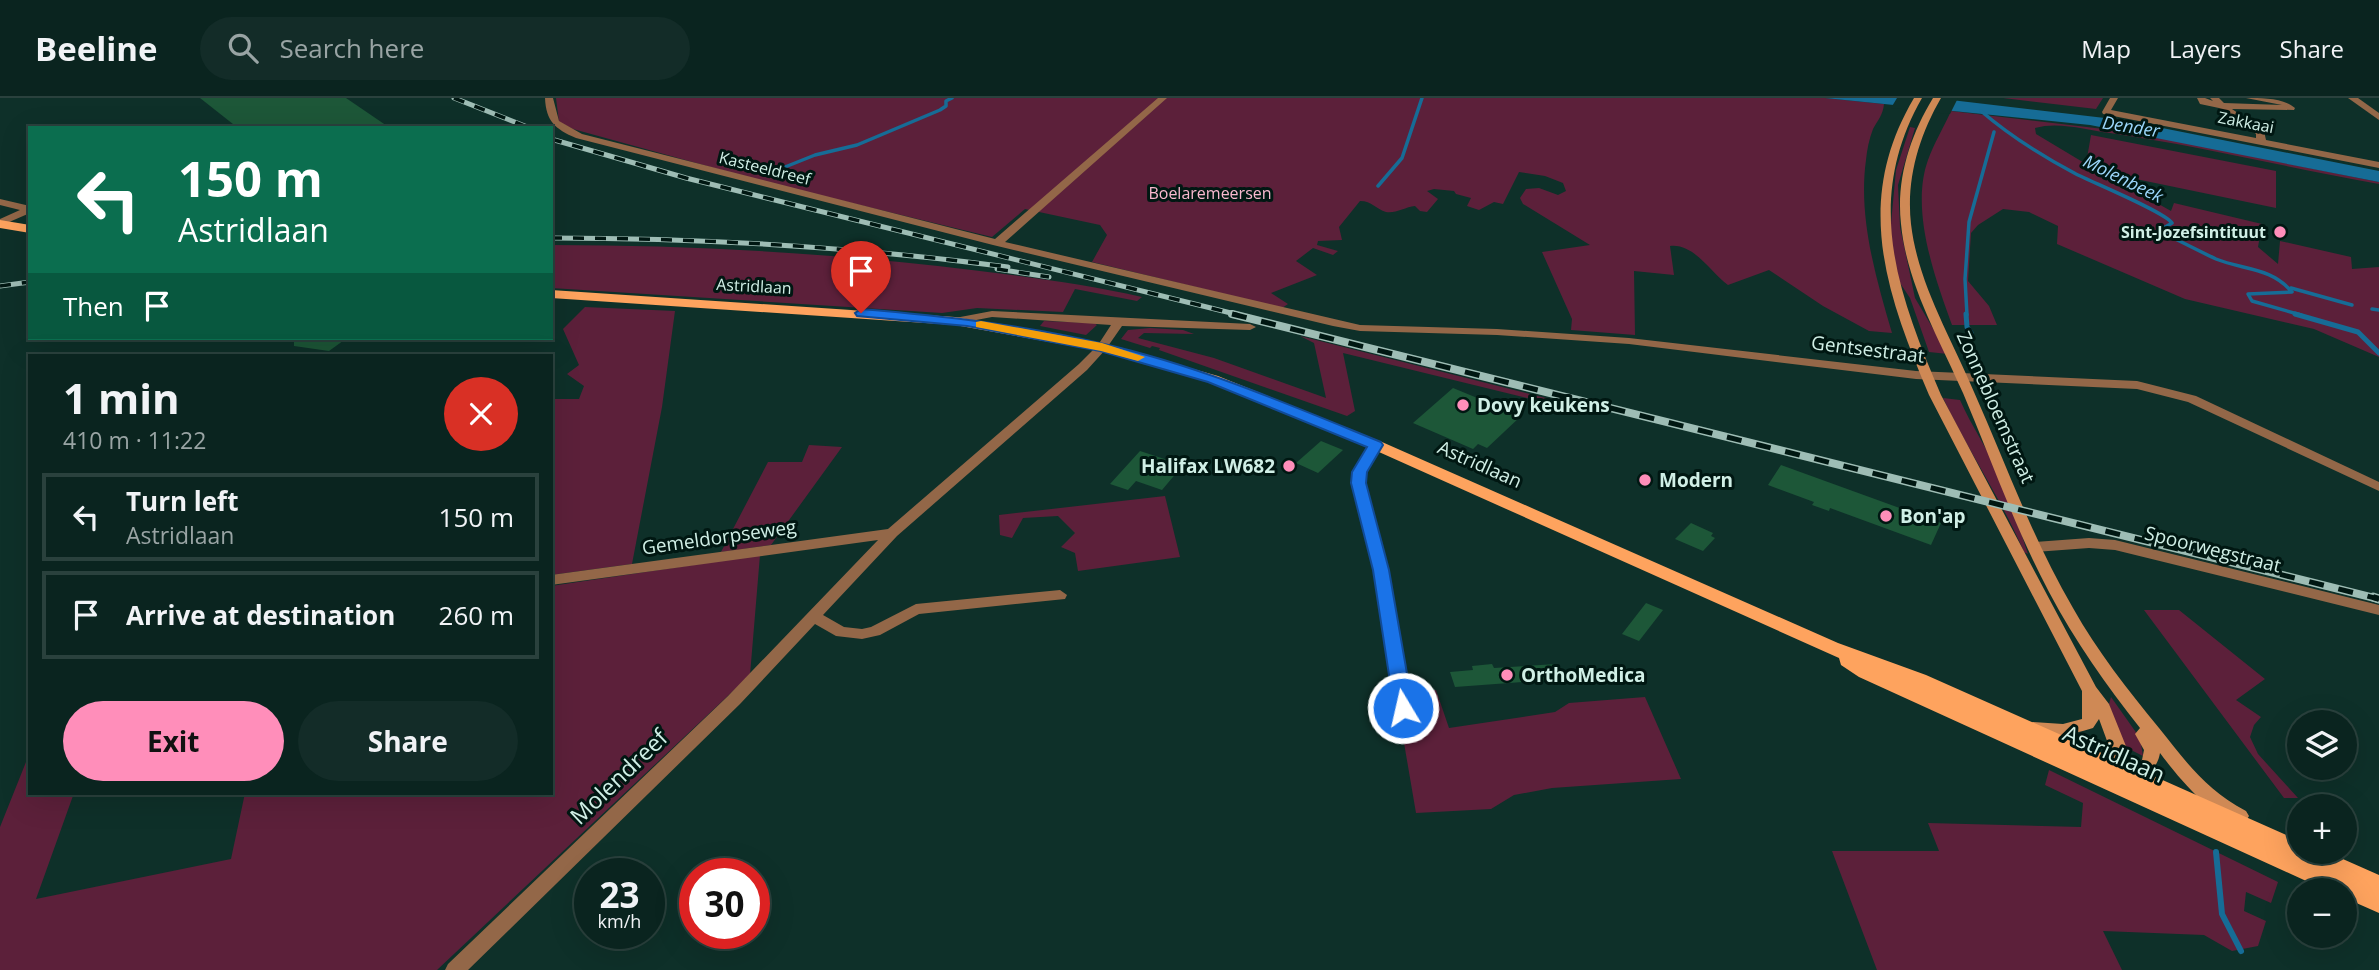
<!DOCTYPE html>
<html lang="en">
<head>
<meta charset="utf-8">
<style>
  body { margin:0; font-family:"Open Sans",sans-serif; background:#132c28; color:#f1f3f6; height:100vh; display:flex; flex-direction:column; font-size:26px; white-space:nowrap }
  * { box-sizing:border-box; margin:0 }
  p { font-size:23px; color:#99a4a4 }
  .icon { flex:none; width:38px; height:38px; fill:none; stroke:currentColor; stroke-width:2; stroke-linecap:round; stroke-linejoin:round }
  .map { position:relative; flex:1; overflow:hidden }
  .side { position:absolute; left:28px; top:256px; width:525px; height:441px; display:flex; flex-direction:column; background:#0a241f; border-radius:0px; box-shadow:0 7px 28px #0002,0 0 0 2px #2a413d }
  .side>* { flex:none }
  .top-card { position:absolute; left:28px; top:28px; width:525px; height:214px; border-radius:0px; box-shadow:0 7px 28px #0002,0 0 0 2px #2a413d; background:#0b6e4f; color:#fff; overflow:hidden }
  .buttons { position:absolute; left:2287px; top:612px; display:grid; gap:14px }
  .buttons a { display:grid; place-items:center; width:70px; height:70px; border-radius:50%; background:#0a241f; box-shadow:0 7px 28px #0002,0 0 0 2px #2a413d; font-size:35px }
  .speed { position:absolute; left:574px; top:760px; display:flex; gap:14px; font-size:35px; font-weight:700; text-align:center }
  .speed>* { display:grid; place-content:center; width:91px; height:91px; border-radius:50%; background:#0a241f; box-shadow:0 7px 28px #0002,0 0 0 2px #2a413d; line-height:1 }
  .speed small { font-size:18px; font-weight:400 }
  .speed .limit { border:10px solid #d22; background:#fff; color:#111 }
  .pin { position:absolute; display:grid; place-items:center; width:60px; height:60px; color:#fff; margin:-72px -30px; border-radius:50% 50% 50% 0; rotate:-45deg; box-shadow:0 0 7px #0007 }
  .pin .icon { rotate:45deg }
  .me { position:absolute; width:77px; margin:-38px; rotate:351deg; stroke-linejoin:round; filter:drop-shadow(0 0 5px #0008) }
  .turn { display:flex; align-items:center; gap:24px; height:147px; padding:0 35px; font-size:32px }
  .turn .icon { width:91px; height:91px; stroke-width:2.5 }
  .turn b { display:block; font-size:49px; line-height:60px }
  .then { display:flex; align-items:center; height:66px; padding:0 35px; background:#0003; gap:14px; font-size:26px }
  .round { display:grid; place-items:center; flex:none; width:74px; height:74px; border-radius:37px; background:#132c28 }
  .headline { display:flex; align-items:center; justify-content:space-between; height:119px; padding:0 35px }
  h1 { font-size:42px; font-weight:700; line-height:52px }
  .primary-button { display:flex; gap:14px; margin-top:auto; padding:14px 35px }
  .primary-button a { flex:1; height:80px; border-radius:42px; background:#ff8eba; color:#111; font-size:28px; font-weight:700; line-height:80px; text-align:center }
  .primary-button a+a { background:#132c28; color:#f1f3f6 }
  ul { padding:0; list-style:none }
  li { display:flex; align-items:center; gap:21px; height:88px; margin:0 14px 10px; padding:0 21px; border:4px solid #2a413d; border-radius:0px }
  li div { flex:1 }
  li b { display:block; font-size:26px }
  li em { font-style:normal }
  header { display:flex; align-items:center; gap:42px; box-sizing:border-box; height:98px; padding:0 35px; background:#0a241f; border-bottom:2px solid #2a413d }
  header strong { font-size:33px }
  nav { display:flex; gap:38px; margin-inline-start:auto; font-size:24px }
  .search { width:490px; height:63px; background:#132c28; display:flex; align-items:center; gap:18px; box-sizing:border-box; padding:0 24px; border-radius:38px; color:#99a4a4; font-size:26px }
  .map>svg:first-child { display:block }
  .green { fill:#5c203a }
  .water { fill:#166c96 }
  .pier { fill:#0e3029 }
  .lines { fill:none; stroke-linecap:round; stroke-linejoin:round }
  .stream-far2 { stroke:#166c96; stroke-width:3.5 }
  .stream-far1 { stroke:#166c96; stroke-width:5 }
  .stream { stroke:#166c96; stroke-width:6 }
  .building { fill:#1d5738 }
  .street { fill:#936748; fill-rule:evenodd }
  .secondary { fill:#cf8955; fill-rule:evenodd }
  .primary { fill:#fea35e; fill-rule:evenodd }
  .rail-far2-casing { stroke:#9ebdb5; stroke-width:5 }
  .rail-far1-casing { stroke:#9ebdb5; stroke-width:8 }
  .rail-casing { stroke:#9ebdb5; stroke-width:9 }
  .rail-far2 { stroke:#001712; stroke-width:3.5; stroke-dasharray:11; stroke-linecap:butt }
  .rail-far1 { stroke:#001712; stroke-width:5; stroke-dasharray:15; stroke-linecap:butt }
  .rail { stroke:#001712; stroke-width:6; stroke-dasharray:19; stroke-linecap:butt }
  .route { fill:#1a73e8; stroke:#114b97; stroke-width:2 }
  .slow { fill:#f59e0b }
  .poi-dot { fill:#ff8eba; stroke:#001712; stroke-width:2.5 }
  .labels { text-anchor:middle; stroke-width:6; stroke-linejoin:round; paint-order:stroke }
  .far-street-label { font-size:16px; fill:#d0efe6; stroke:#001712 }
  .far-park-label { font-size:16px; fill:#f9b9cf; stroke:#001712 }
  .far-poi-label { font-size:16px; font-weight:bold; fill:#d0efe6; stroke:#001712; text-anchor:end }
  .far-water-label { font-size:18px; font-style:italic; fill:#9bd6fa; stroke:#001712 }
  .street-label { font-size:19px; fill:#d0efe6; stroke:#001712 }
  .poi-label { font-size:19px; font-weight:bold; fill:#d0efe6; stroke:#001712; text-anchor:start }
  .near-street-label { font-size:23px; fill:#d0efe6; stroke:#001712 }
</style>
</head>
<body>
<header>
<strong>Beeline</strong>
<div class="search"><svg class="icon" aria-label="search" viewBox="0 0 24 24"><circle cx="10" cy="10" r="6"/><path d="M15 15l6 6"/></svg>Search here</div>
<nav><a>Map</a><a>Layers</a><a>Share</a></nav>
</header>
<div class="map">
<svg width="2379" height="872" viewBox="0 0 2379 872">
  <rect width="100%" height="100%" fill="#0e3029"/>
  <g class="green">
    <path d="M556 0H1825L1884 6C1883 17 1878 22 1873 31 1869 41 1867 52 1866 62 1858 120 1876 180 1892 235L1869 233 1823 208 1769 172 1728 187C1710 174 1694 145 1670 148L1674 177 1634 173 1635 237 1571 232 1572 221 1542 154 1590 147 1523 106 1520 100 1526 91 1539 90 1558 97 1566 93 1563 85 1545 78 1519 74 1503 106 1494 104 1479 112 1467 108 1471 100 1456 96 1454 93 1434 91 1427 93 1438 101 1427 114 1420 113 1415 108C1405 109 1395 116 1386 114 1376 111 1372 103 1360 103L1339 129 1342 142 1318 143 1317 147 1338 153 1333 157 1313 150 1296 163 1317 177 1271 195 1288 206 1282 210 1092 164 1107 137 1100 127 1025 111 992 139 765 84 573 31 559 24Z"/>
    <path d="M2003 0H2103L2096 11Z"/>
    <path d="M1951 13 2137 35 2379 84V86C2289 70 2200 48 2110 35 2087 32 2058 23 2035 30L2036 36 2086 66 2091 37 2276 73V110L2102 74 2171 113 2174 105 2262 126 2258 149 2278 166 2280 143 2351 159 2352 171 2379 169V259L2314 231 2185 201 2057 146 2058 128 2029 114 2003 111 1978 127 1971 135 1968 183 1989 208 1997 227H1952C1935 180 1910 112 1928 62 1934 45 1944 29 1951 13Z"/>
    <path d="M1910 29 1915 30 1898 87 1900 129 1915 200 1948 256 1929 254 1910 200 1898 182 1890 136 1896 72Z"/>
    <path d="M551 147C681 147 809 154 938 168 1006 176 1075 184 1142 199L1137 203 1075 191 1063 214 977 210 942 215 551 190Z"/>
    <path d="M585 209 675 213 662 309 632 466 551 477V301H579L584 288 567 276 579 267 563 231Z"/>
    <path d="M1044 223 1094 225 1097 227 1086 237 1040 228Z"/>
    <path d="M1150 230 1183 232 1194 236 1144 235 1138 240 1214 260 1326 300 1314 245 1300 238 1593 312 1592 316 1343 255 1355 313 1347 318 1159 252 1160 250 1152 248 1150 250 1121 241 1128 232Z"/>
    <path d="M1943 300 1960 302C1972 329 1988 352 2001 379 2012 403 2019 430 2028 456L2024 454C2001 400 1968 353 1943 300Z"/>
    <path d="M809 347 842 349 771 447 721 454 768 364H802Z"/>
    <path d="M1165 398 1180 459 1078 473 1075 455 1061 449 1075 435 1058 418 1023 420 1012 440 1000 437 999 417Z"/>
    <path d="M760 457 750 577 437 872H0V729L30 654V695H74L36 801 231 761 245 695H551V488Z"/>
    <path d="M2144 512H2179L2265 581 2236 602 2261 619 2254 627 2250 639 2258 656 2298 700H2284Z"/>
    <path d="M1436 592 1449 630 1555 614 1569 605 1645 599 1681 681 1552 690 1514 697 1491 711 1416 715 1396 598Z"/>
    <path d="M2111 599 2140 640 2143 658 2123 648 2109 606Z"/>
    <path d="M2049 672 2278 784 2271 805 2246 794 2244 813 2266 823 2258 848 2232 853 2204 837 2103 833 2122 872H1877L1832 753H1939L1928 725 2081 729 2083 705 2045 687Z"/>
  </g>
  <path class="water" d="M1825 0H1934L2122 22 2379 73V84L2090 27Z"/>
  <path class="pier" d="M1897 0H1958L1950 16 1891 10Z"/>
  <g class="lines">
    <g class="stream-far2">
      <path d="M1981 13C2010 38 2042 58 2076 76 2094 85 2165 114 2172 125L2162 131 2165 136C2182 144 2199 153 2216 161 2243 172 2271 169 2292 194L2248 196 2252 203 2301 217"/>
      <path d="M785 69 815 57 857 47 940 12 946 8V3L952 0"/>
      <path d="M1378 88 1402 60 1422 0"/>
      <path d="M2291 190 2352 207"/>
      <path d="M2372 211 2379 212"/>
      <path d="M1967 217 1965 181 1969 124 1994 34"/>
    </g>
    <g class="stream-far1">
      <path d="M1966 216 1967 229 1971 235"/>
      <path d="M2295 216 2358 234 2379 255"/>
    </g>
    <path class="stream" d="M2216 754 2222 816 2241 853"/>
  </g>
  <g class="building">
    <path d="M200 0H346L390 30H238Z"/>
    <path d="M294 240H347L329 253 294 248Z"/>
    <path d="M1453 290 1521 318 1487 350 1478 346 1473 351 1413 325Z"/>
    <path d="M1321 343 1343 352 1318 375 1296 365Z"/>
    <path d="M1140 353 1183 367 1162 392 1136 383 1128 392 1110 386Z"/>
    <path d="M1781 367 1941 425 1931 447 1830 410 1829 413 1812 407 1814 404 1768 387Z"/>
    <path d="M1691 425 1713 435 1711 438 1715 440 1703 453 1675 441Z"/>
    <path d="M1646 505 1663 512 1639 543 1622 536Z"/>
    <path d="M1492 566 1494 570 1557 566 1564 581 1455 589 1450 574 1473 572 1472 568Z"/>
  </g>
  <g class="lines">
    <g class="street">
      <path d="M545 0H553L559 23 582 36 995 141 1158 0H1167L1005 144 1360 227 1497 231 1629 240 1916 273 2137 283 2196 298 2379 384V393L2188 304 2137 291 1916 281 1629 246 1497 237 1360 233 1333 228 993 147 576 40C555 31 546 23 545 0Z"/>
      <path d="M2110 0H2118L2111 12 2256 40V36L2219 10 2200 6 2197 0H2205L2213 3 2210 0H2219L2224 5 2282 7 2246 0C2263 0 2283 0 2295 10L2294 12 2232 11 2264 33 2266 42 2379 64V70L2103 16 2102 14Z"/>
      <path d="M2348 0H2358L2379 15V22Z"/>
      <path d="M0 101 30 108V115L0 128V121L20 112 0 107Z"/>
      <path d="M992 213 1250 226 1256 229 1250 232 1122 228 1106 251 1087 272 897 438 823 517 844 529 862 531 871 529 916 506 1060 492 1067 497 1065 501 919 516 880 537 862 541 836 538 815 526 740 606 468 872H445L448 866 728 598 878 442 551 487V477L888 431 1079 266 1098 247 1111 227 992 219 955 226 949 223 955 220Z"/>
      <path d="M1376 343 1382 347 1367 374 1365 385 1388 472 1411 610 1409 614 1403 616 1397 614 1395 610 1374 472 1351 385 1353 374 1371 344Z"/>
      <path d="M2089 440 2115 442 2379 507V517L2115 452 2089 450 2035 454 2028 449 2035 444Z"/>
    </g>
    <path class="secondary" d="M1914 0H1922C1863 103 1898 196 1941 297L2096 589 2109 606 2134 668 2142 662 2144 652 2135 636 2140 630C2106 587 2075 543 2049 494 2015 430 1991 361 1963 295 1939 240 1907 187 1901 126 1896 81 1910 38 1933 0H1941C1919 38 1906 81 1911 126 1918 186 1951 239 1974 294 2006 366 2033 442 2073 510 2097 553 2128 592 2159 630 2187 665 2206 692 2246 713L2249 718 2246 723C2220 732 2174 674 2160 655 2157 673 2144 679 2129 685L2117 680 2115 675 2117 670 2099 621 2093 630C2072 637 2049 641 2027 634L2025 630 2027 626 2033 624 2063 626 2082 621V593L1929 297C1886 195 1853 103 1914 0Z"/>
    <g class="primary">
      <path d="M0 122 30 127V135L0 130Z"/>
      <path d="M551 192 955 219 1102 245 1218 278 1382 344 1838 545 1926 577 2300 743V754H2327L2379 777V815L2345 800V793H2328L1859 579 1841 567 1839 560 1370 350 1208 284 1100 253 955 227 551 200Z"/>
    </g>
    <g class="rail-far2-casing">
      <g id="rail-far2">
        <path d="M454 0 530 30"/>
        <path d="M551 41 686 80 1239 217"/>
        <path d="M551 140C704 140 856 149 1008 169"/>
        <path d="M997 171 1049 179"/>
        <path d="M0 188 30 184"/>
      </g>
    </g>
    <g class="rail-far1-casing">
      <path id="rail-far1" d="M1232 216 2379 501"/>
    </g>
    <g class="rail-casing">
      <path id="rail" d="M2373 499 2379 501"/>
    </g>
    <use href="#rail-far2" class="rail-far2"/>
    <use href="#rail-far1" class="rail-far1"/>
    <use href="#rail" class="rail"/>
  </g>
  <path class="route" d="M861 211C943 218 1025 227 1104 246 1200 268 1290 307 1381 344L1383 347 1367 374 1366 385 1389 472 1413 610 1410 615H1397L1394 610 1373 472 1351 385 1352 374 1367 349 1208 284 1100 253 967 228 857 218 855 215Z"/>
  <path class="slow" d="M981 223 1102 245 1145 259 1138 263 1101 253 976 229V224Z"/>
  <g class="poi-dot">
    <circle cx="2280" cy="134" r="7"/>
    <circle cx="1463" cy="307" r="7"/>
    <circle cx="1289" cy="368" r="7"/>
    <circle cx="1645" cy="382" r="7"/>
    <circle cx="1886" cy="418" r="7"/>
    <circle cx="1507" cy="577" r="7"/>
  </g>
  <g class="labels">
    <g class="far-street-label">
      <text transform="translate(2246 24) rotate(11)" y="6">Zakkaai</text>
      <text transform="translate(765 70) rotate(14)" y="6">Kasteeldreef</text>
      <text transform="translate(754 188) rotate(3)" y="6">Astridlaan</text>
    </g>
    <g class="far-park-label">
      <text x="1210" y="101">Boelaremeersen</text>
    </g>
    <g class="far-poi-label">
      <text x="2266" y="140">Sint-Jozefsintituut</text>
    </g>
    <g class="far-water-label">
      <text transform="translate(2131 29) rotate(9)" y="6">Dender</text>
      <text transform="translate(2123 81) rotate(26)" y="6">Molenbeek</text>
    </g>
    <g class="street-label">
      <text transform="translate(1868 251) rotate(7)" y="7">Gentsestraat</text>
      <text transform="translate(1996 309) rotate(66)" y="7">Zonnebloemstraat</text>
      <text transform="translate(1480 366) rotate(24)" y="7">Astridlaan</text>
      <text transform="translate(719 439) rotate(-8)" y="7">Gemeldorpseweg</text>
      <text transform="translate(2213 451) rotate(14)" y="7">Spoorwegstraat</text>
    </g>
    <g class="poi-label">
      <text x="1477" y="314">Dovy keukens</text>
      <text x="1275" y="375" text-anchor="end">Halifax LW682</text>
      <text x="1659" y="389">Modern</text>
      <text x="1900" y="425">Bon'ap</text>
      <text x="1521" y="584">OrthoMedica</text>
    </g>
    <g class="near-street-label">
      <text transform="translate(2114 656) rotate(24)" y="8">Astridlaan</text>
      <text transform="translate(619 679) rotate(-44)" y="8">Molendreef</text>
    </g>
  </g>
</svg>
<div class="buttons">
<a><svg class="icon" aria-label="layers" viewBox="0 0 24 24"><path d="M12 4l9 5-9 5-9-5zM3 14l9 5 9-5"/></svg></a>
<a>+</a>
<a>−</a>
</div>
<div class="speed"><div>23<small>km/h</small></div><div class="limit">30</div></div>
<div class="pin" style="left:861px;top:215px;background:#d93025"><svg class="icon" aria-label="arrive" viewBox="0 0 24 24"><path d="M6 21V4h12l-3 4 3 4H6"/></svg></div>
<svg class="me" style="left:1403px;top:610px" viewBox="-20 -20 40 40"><circle r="17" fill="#1a73e8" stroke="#fff" stroke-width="3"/><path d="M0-11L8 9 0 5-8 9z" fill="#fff"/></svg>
<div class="top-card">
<div class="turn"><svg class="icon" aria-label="left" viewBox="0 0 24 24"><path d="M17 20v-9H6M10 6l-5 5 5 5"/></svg><div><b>150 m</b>Astridlaan</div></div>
<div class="then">Then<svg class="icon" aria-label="arrive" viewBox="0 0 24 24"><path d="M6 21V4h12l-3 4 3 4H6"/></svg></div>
</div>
<section class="side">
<div class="headline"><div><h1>1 min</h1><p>410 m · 11:22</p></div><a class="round" style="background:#d93025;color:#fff"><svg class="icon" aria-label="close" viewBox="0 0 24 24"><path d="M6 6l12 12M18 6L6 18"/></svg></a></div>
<ul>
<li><svg class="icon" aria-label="left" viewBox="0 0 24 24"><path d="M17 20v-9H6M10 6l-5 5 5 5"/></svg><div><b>Turn left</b><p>Astridlaan</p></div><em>150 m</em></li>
<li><svg class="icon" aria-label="arrive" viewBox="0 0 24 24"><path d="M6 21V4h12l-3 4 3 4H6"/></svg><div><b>Arrive at destination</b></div><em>260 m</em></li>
</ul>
<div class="primary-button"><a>Exit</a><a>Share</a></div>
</section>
</div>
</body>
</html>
